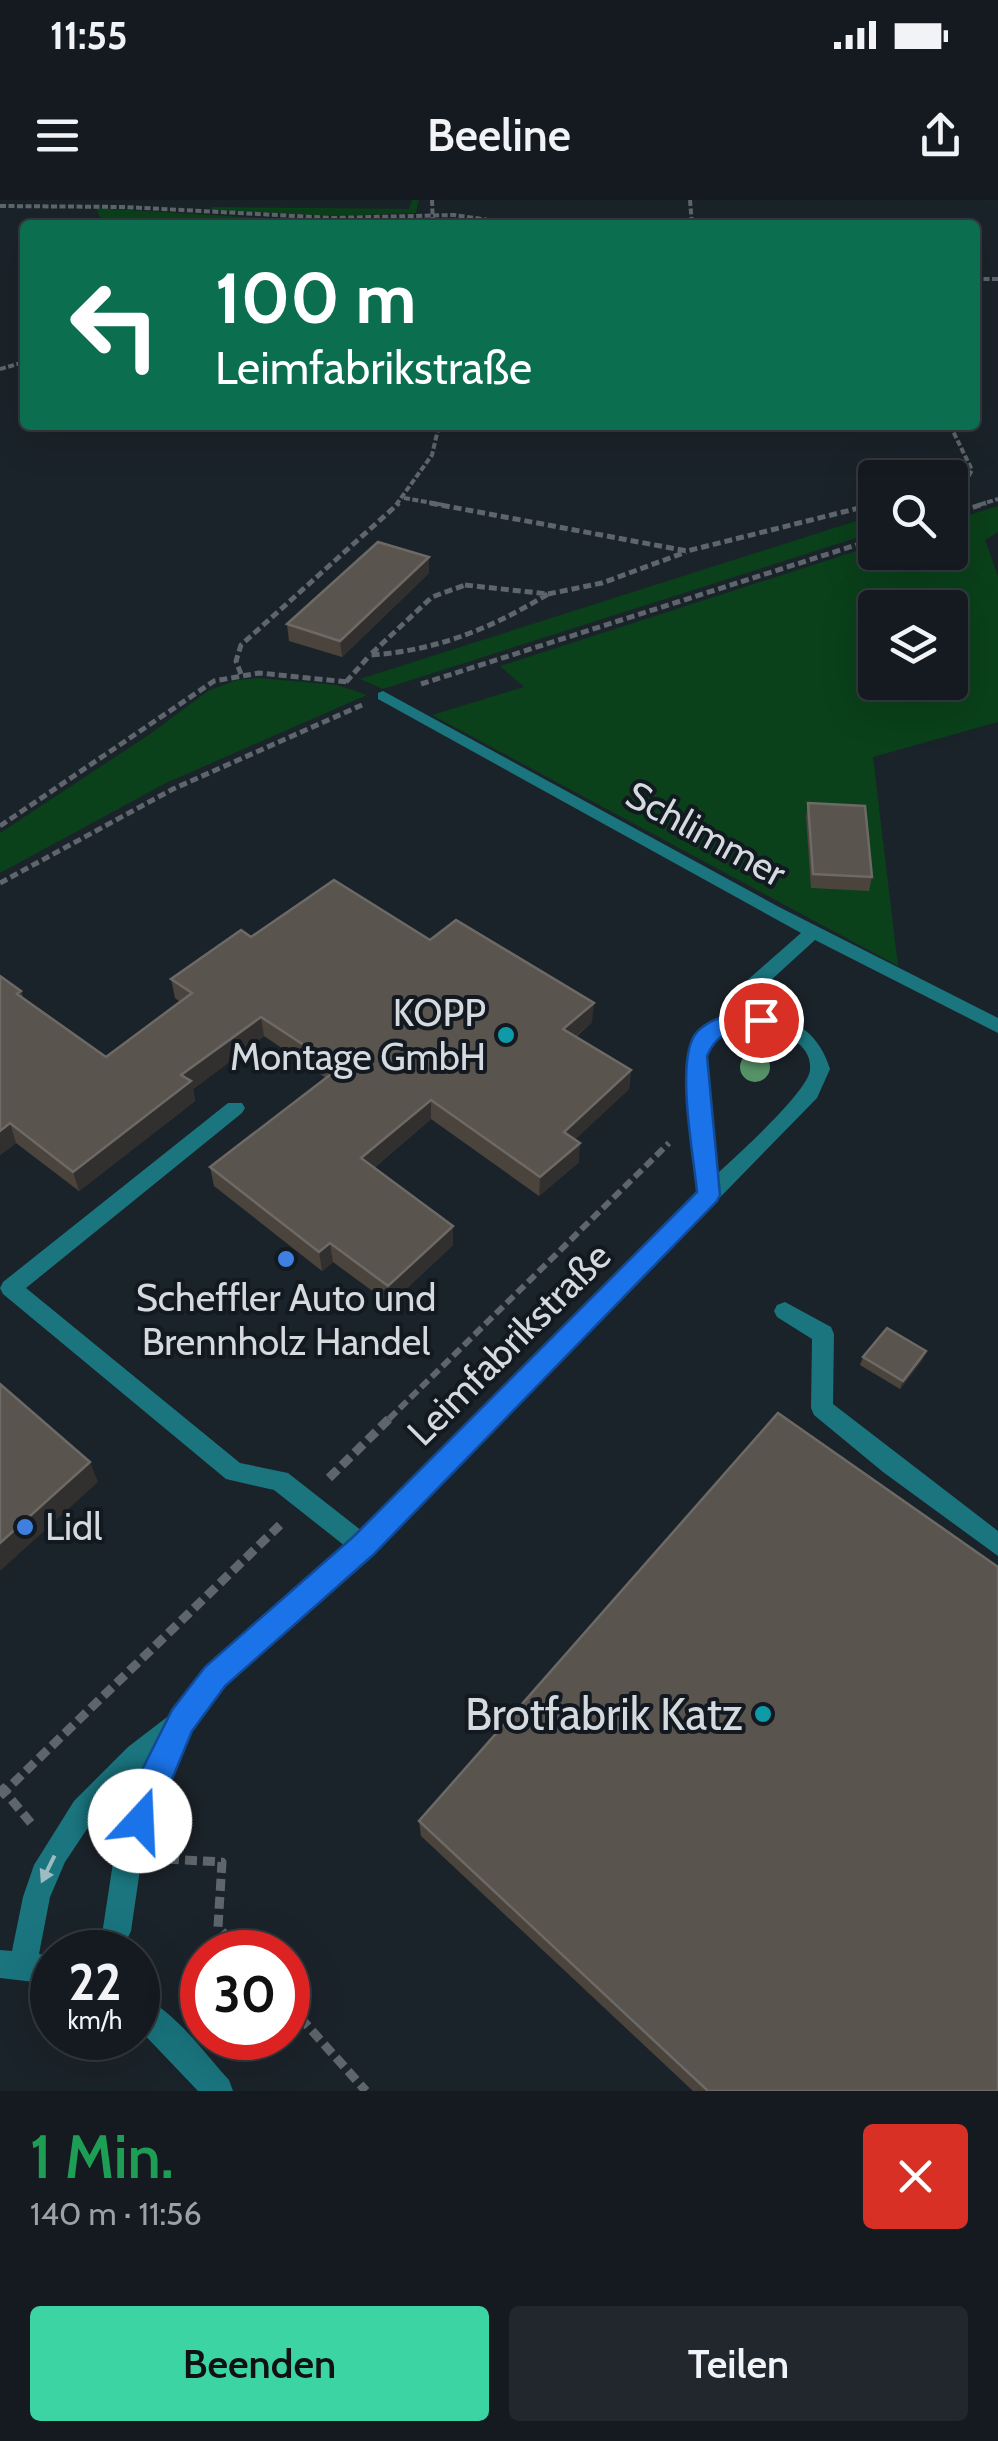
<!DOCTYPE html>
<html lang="de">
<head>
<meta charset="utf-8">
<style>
  body { margin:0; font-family:Cabin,sans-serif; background:#21272d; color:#f1f3f6; height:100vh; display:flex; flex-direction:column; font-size:38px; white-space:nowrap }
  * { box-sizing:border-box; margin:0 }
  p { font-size:32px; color:#9da1a5 }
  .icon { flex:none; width:55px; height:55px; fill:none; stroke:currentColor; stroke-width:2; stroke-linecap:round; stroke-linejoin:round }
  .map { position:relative; height:1891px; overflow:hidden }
  .panel { display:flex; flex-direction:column; background:#141a20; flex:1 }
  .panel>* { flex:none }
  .top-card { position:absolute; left:20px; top:20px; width:960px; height:210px; border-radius:10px; box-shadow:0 10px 40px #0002,0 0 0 2px #33383e; background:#0b6e4f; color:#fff; overflow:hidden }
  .tools { position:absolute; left:858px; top:260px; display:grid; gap:20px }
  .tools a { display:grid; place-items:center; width:110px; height:110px; border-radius:10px; background:#141a20; box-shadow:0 10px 40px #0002,0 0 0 2px #33383e; font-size:50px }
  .speed { position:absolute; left:30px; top:1730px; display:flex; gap:20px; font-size:50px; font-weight:700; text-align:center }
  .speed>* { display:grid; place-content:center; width:130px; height:130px; border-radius:50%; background:#141a20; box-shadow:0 10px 40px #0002,0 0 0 2px #33383e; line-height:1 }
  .speed small { font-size:25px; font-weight:400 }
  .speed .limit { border:15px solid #d22; background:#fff; color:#111 }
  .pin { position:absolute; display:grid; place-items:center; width:85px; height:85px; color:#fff; margin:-42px; border:5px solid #fff; border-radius:50%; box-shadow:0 2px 10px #0007 }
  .me { position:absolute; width:110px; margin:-55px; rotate:20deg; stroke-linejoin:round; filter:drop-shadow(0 0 8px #0008) }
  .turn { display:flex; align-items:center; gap:35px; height:210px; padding:0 30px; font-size:45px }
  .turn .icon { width:130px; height:130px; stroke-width:2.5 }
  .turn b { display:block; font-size:70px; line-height:85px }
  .round { display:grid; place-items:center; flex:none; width:105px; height:105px; border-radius:10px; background:#21272d }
  .headline { display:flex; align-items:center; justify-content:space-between; height:170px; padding:0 30px }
  h1 { font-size:60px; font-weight:600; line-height:75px; color:#1e9e55 }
  .action { display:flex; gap:20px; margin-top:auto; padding:20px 30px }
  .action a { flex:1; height:115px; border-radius:10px; background:#3cd4a3; color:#111; font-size:40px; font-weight:600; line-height:115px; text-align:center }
  .action a+a { background:#21272d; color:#f1f3f6 }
  .status { display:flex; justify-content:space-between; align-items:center; height:70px; padding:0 50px; background:#141a20; direction:ltr }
  .status svg { height:28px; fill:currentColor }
  header { display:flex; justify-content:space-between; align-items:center; height:130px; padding:0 30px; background:#141a20; font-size:45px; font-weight:600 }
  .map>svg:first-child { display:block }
  .green { fill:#0a401a; fill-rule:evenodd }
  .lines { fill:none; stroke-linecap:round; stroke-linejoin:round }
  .path-far3 { stroke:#5f656c; stroke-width:4; stroke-dasharray:6 2.5; stroke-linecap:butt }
  .path-far2 { stroke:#5f656c; stroke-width:5; stroke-dasharray:8 4; stroke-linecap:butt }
  .path-far1 { stroke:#5f656c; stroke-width:6; stroke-dasharray:10 5; stroke-linecap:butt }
  .path { stroke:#5f656c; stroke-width:9; stroke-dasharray:12 6; stroke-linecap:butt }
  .service { fill:#1a757e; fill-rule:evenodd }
  .minor { fill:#1a757e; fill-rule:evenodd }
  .tree { fill:#569267 }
  .wall { fill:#4b443d }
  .shaded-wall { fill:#32302e }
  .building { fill:#5a544f; stroke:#6d6965; stroke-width:2.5 }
  .oneway { fill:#9dbcc2 }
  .route { fill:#1a73e8; stroke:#114b97; stroke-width:2.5 }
  .culture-dot { fill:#0f9aa8; stroke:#121920; stroke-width:4 }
  .shop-dot { fill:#3f7fe0; stroke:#121920; stroke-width:4 }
  .labels { text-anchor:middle; stroke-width:8; stroke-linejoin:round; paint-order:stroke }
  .street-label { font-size:38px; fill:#d5dadf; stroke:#121920 }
  .poi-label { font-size:38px; fill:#d5dadf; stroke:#121920; text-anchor:end }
  .near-poi-label { font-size:45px; fill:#d5dadf; stroke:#121920; text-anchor:end }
</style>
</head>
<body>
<div class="status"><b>11:55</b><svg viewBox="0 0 49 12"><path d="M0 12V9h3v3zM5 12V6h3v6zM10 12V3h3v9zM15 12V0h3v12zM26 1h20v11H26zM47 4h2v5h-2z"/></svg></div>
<header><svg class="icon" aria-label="menu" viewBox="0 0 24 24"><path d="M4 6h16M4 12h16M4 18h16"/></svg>Beeline<svg class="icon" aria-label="share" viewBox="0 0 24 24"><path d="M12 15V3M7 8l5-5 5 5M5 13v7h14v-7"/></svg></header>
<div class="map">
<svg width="998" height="1891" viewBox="0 0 998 1891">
  <rect width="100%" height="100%" fill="#1b232a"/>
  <g class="green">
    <path d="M412 0H419L416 13 333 16 211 10 212 7 409 9Z"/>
    <path d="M96 8 334 22 411 21 422 25H103Z"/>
    <path d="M998 306V332L985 340 998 376V522L873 557 898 766 432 515 524 487 500 466 875 345V352H950V321ZM875 408H950V482H875Z"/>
    <path d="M875 315V332L383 489 360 479Z"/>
    <path d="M258 478 337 485 367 495 166 583 0 673V633L150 534 208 491 237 480Z"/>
  </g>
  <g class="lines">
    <g class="path-far3">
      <path d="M432 0 433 25"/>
      <path d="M690 0 692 25"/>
      <path d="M0 6 125 7 333 18 454 15 524 25"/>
      <path d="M975 79H998"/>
      <path d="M0 169 25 162"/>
      <path d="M950 225 972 270 967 279 950 285"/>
      <path d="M404 298 444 305"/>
      <path d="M396 305 432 255 439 225"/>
      <path d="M869 305 875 304"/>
      <path d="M979 305 998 299"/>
    </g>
    <g class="path-far2">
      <path d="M430 303 687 351 875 304"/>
      <path d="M950 315 986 303"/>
      <path d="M465 385 548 394C492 428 436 451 370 455L432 397Z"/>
      <path d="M548 394 602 383 686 352"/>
      <path d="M241 474 236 461 241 445 399 303"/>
      <path d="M346 482 370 455"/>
      <path d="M421 484 875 339"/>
      <path d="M0 626 214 481 259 473 348 482"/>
      <path d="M0 683 173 589 362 505"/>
    </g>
    <path class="path-far1" d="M389 1219 669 943"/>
    <g class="path">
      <path d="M329 1278 392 1216"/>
      <path d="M0 1586 31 1623"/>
      <path d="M0 1596 280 1325"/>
      <path d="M167 1659 222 1662 218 1727 241 1752"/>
      <path d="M288 1804 366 1891"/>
    </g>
    <g class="service">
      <path d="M383 491 779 707 998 818V833L815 740 758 792 757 824H743L740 790 742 785 801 733 378 499V493Z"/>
      <path d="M785 1102 831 1127 834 1134 833 1204 998 1331V1356L883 1272 814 1215 811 1208 812 1139 777 1117 774 1111 777 1105Z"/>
    </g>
    <g class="minor">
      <path d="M745 812C788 817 816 825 830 869L817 898 372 1354 224 1485 191 1529 163 1589 142 1656 131 1731 121 1752H92L103 1728 114 1656 146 1565 93 1620 65 1662 50 1697 39 1754 52 1756V1784L0 1778V1750L12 1751 23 1697 34 1665 74 1601 128 1547 171 1514 206 1467 345 1346 274 1290 226 1279 3 1094 0 1088 3 1082 228 903H242L245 908 242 913 26 1088 240 1263 288 1273 362 1331 699 993C695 960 678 859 696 835 708 818 727 816 745 812ZM745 826C768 829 813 837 810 870 808 892 736 956 717 974 714 946 699 866 711 844 717 831 732 828 745 826Z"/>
      <path d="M138 1795C174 1809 203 1852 229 1880L233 1891H198L138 1828Z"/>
    </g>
  </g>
  <circle class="tree" cx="755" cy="867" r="15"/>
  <g class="wall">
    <path d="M429 373 342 457 289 441 287 424Z"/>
    <path d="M808 603 872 677 869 691 811 688 806 617Z"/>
    <path d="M251 737 430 740 592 822 576 837 631 870 629 889 575 939 579 962 539 996 431 919 374 968 453 1045 390 1104 333 1062 322 1071 214 986 210 967 326 878 264 836 193 889 195 901 79 991 16 943 0 955 21 791 23 798 106 857 180 802 175 798 171 779Z"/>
    <path d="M863 1157 923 1159 900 1189 860 1165Z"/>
    <path d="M419 1621 998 1891H693L421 1636Z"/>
  </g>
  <g class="shaded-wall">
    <path d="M429 357V373L342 457 340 441Z"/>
    <path d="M594 803 592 822 562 848 563 829Z"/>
    <path d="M261 817 264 836 193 889 195 901 79 991 73 972 181 875Z"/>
    <path d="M631 870 629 889 563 951 564 932Z"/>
    <path d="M431 900V919L363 977 361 958Z"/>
    <path d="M10 923 16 943 0 955V931Z"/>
    <path d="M580 943 579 962 539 996 540 977Z"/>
    <path d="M453 1026V1045L390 1104 388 1086Z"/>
    <path d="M330 1043 333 1062 322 1071 319 1052Z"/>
    <path d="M926 1151 923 1159 900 1189 903 1181Z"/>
    <path d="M90 1262 98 1282 0 1371V1343Z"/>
  </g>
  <g class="building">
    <path d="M378 342 429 357 340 441 287 424Z"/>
    <path d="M808 603 865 606 872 677 813 674Z"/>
    <path d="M334 680 430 740 456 720 594 803 563 829 631 870 564 932 580 943 540 977 431 900 361 958 453 1026 388 1086 330 1043 319 1052 210 967 339 868 261 817 181 875 191 881 73 972 10 923 0 931V776L21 791 17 794 106 857 192 793 171 779 241 730 251 737Z"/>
    <path d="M887 1128 926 1151 903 1181 863 1157Z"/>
    <path d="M0 1184 90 1262 0 1343Z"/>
    <path d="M778 1213 998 1367V1891H708L419 1621Z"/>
  </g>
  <defs><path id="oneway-solid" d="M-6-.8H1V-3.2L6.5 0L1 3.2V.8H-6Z" transform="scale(2.5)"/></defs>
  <use class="oneway" href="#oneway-solid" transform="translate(48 1669) rotate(116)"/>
  <path class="route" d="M738 812H761L772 820C753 840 724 816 707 856L720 995 717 1001 373 1355 225 1486 192 1531 150 1632 140 1636 129 1632 124 1621 140 1574 172 1510 205 1467 353 1337 697 992C694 957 674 857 697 832 708 820 723 817 738 812Z"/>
  <g class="culture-dot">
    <circle cx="506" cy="835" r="10"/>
    <circle cx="763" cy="1514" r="10"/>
  </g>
  <g class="shop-dot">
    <circle cx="286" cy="1059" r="10"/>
    <circle cx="25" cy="1327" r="10"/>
  </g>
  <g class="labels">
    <g class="street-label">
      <text transform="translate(706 634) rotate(29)" y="13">Schlimmer</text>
      <text transform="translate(509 1144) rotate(-45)" y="13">Leimfabrikstraße</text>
    </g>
    <g class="poi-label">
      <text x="486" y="826">KOPP<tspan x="486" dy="44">Montage GmbH</tspan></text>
      <text x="286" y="1111" text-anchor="middle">Scheffler Auto und<tspan x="286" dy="44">Brennholz Handel</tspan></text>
      <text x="45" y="1340" text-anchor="start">Lidl</text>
    </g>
    <g class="near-poi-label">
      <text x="743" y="1530">Brotfabrik Katz</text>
    </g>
  </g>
</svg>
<div class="tools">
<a><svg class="icon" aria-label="search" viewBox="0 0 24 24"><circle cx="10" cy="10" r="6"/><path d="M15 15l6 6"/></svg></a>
<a><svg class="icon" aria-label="layers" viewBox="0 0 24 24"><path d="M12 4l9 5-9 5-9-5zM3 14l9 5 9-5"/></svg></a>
</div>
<div class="speed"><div>22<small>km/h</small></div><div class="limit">30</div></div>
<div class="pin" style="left:761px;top:820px;background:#d93025"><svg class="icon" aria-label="arrive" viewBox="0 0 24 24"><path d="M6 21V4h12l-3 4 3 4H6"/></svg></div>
<svg class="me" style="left:140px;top:1621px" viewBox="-20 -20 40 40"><circle r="19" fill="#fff"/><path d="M0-13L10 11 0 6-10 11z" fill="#1a73e8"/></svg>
<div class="top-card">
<div class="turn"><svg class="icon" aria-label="left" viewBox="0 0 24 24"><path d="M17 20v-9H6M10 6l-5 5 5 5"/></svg><div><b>100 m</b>Leimfabrikstraße</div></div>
</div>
</div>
<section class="panel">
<div class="headline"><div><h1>1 Min.</h1><p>140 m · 11:56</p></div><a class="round" style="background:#d93025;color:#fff"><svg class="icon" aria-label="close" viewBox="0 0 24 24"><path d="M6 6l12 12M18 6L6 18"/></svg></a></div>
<div class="action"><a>Beenden</a><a>Teilen</a></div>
</section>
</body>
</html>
